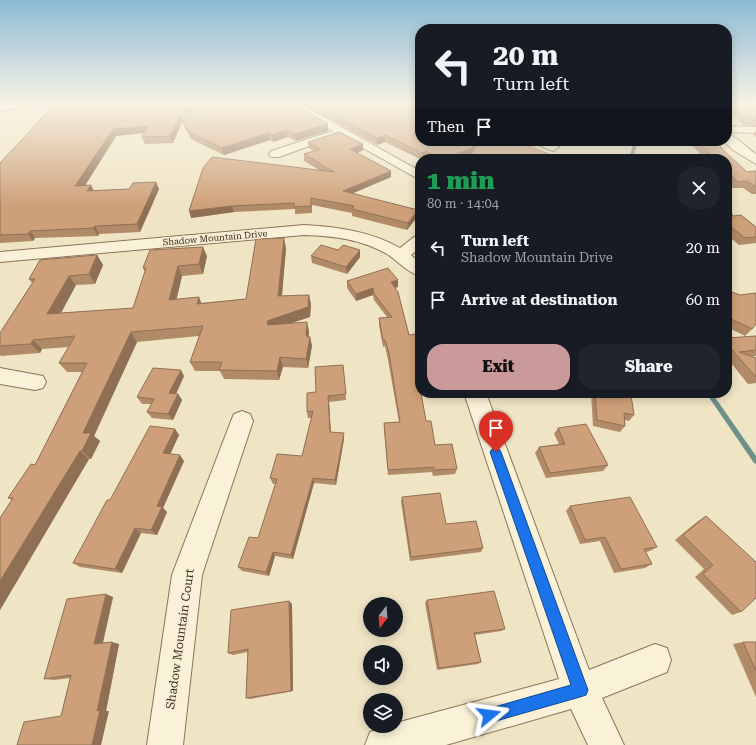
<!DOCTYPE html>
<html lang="en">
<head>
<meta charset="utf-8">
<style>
  body { margin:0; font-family:"Roboto Serif",serif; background:#20242c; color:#f1f3f6; height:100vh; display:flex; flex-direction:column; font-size:15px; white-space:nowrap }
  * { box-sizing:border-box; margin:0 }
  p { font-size:13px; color:#9ea1a6 }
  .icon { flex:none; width:22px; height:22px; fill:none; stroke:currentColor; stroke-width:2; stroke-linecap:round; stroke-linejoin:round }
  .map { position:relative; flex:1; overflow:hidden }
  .side { position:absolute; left:415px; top:154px; width:317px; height:244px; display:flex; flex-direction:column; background:#171b24; border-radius:16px; box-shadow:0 2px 10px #0003 }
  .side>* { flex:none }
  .top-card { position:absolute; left:415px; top:24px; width:317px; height:122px; border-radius:16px; box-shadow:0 2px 10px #0003; background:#171b24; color:#f1f3f6; overflow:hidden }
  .needle { width:26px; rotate:197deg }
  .fabs { position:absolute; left:363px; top:597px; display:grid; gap:8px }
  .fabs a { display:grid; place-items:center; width:40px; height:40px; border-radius:50%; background:#171b24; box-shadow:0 2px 10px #0003; font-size:20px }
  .pin { position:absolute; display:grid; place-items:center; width:34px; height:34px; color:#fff; margin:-41px -17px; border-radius:50% 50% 50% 0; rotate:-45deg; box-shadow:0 0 4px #0007 }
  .pin .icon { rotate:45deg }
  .me { position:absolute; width:44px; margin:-22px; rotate:74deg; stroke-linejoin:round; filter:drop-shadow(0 0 3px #0008) }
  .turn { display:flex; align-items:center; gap:14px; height:84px; padding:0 12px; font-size:18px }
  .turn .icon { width:52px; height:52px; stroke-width:2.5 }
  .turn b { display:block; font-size:28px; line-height:34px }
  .then { display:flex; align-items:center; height:38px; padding:0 12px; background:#0003; gap:8px; font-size:15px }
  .round { display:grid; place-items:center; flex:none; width:42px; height:42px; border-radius:16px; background:#20242c }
  .overview { display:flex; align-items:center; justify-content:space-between; height:68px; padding:0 12px }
  h1 { font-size:24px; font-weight:800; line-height:30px; color:#1e9e55 }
  .primary-button { display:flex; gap:8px; margin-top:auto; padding:8px 12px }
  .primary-button a { flex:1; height:46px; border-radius:16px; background:#ca9a9a; color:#111; font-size:16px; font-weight:800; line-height:46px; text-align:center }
  .primary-button a+a { background:#20242c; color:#f1f3f6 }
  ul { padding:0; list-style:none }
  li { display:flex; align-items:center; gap:12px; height:52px; padding:0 12px }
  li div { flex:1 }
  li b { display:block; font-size:15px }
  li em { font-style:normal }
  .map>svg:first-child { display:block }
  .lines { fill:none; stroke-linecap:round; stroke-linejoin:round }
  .stream { fill:#6c9189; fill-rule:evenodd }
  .street-casing { stroke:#8a755a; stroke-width:2 }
  .secondary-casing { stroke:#6c563d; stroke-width:2 }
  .street { fill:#f9f1d8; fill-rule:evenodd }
  .secondary { fill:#f9f1d8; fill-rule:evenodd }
  .wall { fill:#b18a68 }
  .shaded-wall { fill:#907055 }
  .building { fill:#cea079; stroke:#907055 }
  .route { fill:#1a73e8; stroke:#114b97 }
  .labels { text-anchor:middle; stroke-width:3; stroke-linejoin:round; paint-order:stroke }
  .far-street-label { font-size:9px; fill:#3a2d1e; stroke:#f6eed4 }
  .near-street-label { font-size:12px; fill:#3a2d1e; stroke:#f6eed4 }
</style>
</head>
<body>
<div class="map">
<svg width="756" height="745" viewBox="0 0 756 745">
  <rect width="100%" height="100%" fill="#efe4c4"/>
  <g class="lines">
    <g class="stream">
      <path d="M634 141H638L634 155 636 159H632L630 155Z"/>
      <path d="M706 393H712L756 456V464L754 463Z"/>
    </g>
    <g class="street-casing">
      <g id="street">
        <path d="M286 103H298L420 171V180L340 135 279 157H271L269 154 271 151 333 131Z"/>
        <path d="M727 126 756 127V133L727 132Z"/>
        <path d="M727 134C735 135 748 149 756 154V164L733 150 724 141H727Z"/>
        <path d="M532 141H548L559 147 553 151 534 143Z"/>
        <path d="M304 225C338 227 370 231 400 248L414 237 420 235V248L411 255 420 263V276C408 273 398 261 387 254 361 239 333 236 304 235L0 262V252Z"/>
        <path d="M0 368 43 376 46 382 43 388 35 390 0 384Z"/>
        <path d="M464 393H486L589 670 655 644 667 648 671 660 667 672 602 698 624 745H588L571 709 446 745H365L370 732 387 726H396V723L559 679Z"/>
        <path d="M242 411 250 414 253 421 202 575 183 745H147L172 575 231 421 234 414Z"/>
      </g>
    </g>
    <g class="secondary-casing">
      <path id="secondary" d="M13 103H39L34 106 0 111V105Z"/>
    </g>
    <use href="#street" class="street"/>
    <use href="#secondary" class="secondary"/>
  </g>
  <g class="wall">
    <path d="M56 103H224L185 113 187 115 328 131 296 141 288 137 273 142 270 140 224 155 191 139 182 122 173 143 145 144 142 137 144 133 116 136 85 186 94 191 129 189 156 182 159 189 140 232 99 234 98 236 35 238 33 241 0 243V163Z"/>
    <path d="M300 103H420L471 155 462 159 425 158 420 159 385 142 377 145Z"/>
    <path d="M729 103H756V126L743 125 736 118Z"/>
    <path d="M756 130V137L753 134Z"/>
    <path d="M686 141H718L722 149 747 172 756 171V194H752L743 188H733L727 182V159H705L688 141Z"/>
    <path d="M308 142 363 144V150L357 153 391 171V177L353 193 418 216 407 230 352 216V213L312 205V213L295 214V209L234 212 191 218 321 171 304 161V154L314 151 309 148Z"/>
    <path d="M727 204 733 216 756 237V243L739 245 727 235Z"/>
    <path d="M286 248 282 296 311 304 310 317 291 323 309 331 308 337H310L312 346 308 368 283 367 279 380 224 379 220 371H195L190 362 199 336 137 342 94 436 100 441 91 459H89L0 610V518L12 500 8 498 35 465 82 372H67L59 363 69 347 42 349 40 353 1 356 0 355V333L32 283 29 279 97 255 103 265 95 284 76 285 61 313 133 308 145 272 143 268 207 256 203 274 182 276 176 300 201 303 246 299Z"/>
    <path d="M311 256 360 257 347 274 312 263Z"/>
    <path d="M347 281 398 287 395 288 409 335 420 343V389L426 421 435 445 457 469 455 474 433 476 432 472 388 475 384 429V423L399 422 388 360 385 346 383 347 379 325V318L387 317 374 300 373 295 356 301 347 288Z"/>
    <path d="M727 297 752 329 745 336 727 327Z"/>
    <path d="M756 336V356H752L756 358V383L748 384 727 358V338Z"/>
    <path d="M343 365 346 400 329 402 331 432 344 439 336 485 314 483 293 559 275 556 269 576 242 571 238 567 258 538 276 484H273L270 478 302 456 312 418H308L307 412 316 392Z"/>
    <path d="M184 376 176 394H178L182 400 173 420 152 418 147 412 151 404H142L137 397Z"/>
    <path d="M591 393H619L634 415 629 421 625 420V426L620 432 593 426Z"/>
    <path d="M558 428 608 465 603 471 546 478 535 453 539 447 559 444 554 434Z"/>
    <path d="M175 429 179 435 170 454 184 461 163 508 167 512 157 535 141 533 122 573 80 567 73 563 110 500Z"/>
    <path d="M402 497 446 524 483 548 481 552 410 561 401 502Z"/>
    <path d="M570 506 657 547 650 551 646 552 652 564 645 568 614 573 600 541 580 544 566 511Z"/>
    <path d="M706 516 741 612 732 615 695 577 704 569 675 540 698 521Z"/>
    <path d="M113 597 103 643 119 644 106 711H109L61 716 71 678 54 680 44 679Z"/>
    <path d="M427 600 505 629 501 631 475 635 481 662 478 664 437 670 425 603Z"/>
    <path d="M289 601 292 604 293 691 250 699 246 698 248 652 233 655 228 653Z"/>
    <path d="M743 642H756V697L733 644Z"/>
  </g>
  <g class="shaded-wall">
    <path d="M199 103H224L185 114 180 111 183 107Z"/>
    <path d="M180 116 182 122 173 143 170 136Z"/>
    <path d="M328 124V131L296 141 295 134Z"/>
    <path d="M148 126 151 132 116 136 80 193 75 186 113 129Z"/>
    <path d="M287 130 288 137 273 142 272 135Z"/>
    <path d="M269 133 270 140 224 155 222 148Z"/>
    <path d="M385 135V142L377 145V138Z"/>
    <path d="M363 144V150L351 156 350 149Z"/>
    <path d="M476 146 475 153 462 159H446Z"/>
    <path d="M426 151 425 158 422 159V153Z"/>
    <path d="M391 171V177L344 197 343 191Z"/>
    <path d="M156 182 159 189 140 232 137 224Z"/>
    <path d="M91 185 95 193 87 191Z"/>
    <path d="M232 206 234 212 191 218 189 211Z"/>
    <path d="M418 210V216L407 230 408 223Z"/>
    <path d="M95 226 99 234 98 236 93 228Z"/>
    <path d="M30 231 35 238 33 241 28 234Z"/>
    <path d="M284 238 286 248 281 305 278 296Z"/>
    <path d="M203 247 207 256 203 274 199 264Z"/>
    <path d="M360 250V257L347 274 346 267Z"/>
    <path d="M97 255 103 265 95 284 89 274Z"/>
    <path d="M178 266 182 276 174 310 169 300Z"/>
    <path d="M69 276 76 285 55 324 47 314Z"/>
    <path d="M398 280V287L390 289 391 282Z"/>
    <path d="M373 288V295L356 301V294Z"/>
    <path d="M309 295 311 304 310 317 270 330 267 321Z"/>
    <path d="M199 297 203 307 197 304Z"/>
    <path d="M307 322 309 331 308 346 306 336Z"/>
    <path d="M131 332 137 342 94 436 100 441 91 459 82 451 83 433Z"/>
    <path d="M310 337 312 346 308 368 306 359Z"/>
    <path d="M33 340 42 349 40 353 31 344Z"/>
    <path d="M280 357 283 367 279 380 277 371Z"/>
    <path d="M181 370 184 376 173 400 169 393Z"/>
    <path d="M178 394 182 400 173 420 168 414Z"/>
    <path d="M328 396 329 402 331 438 330 432Z"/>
    <path d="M175 429 179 435 168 459 163 453Z"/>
    <path d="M344 433V439L336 485 335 480Z"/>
    <path d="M80 451 89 459 0 610V581Z"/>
    <path d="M180 455 184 461 163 508 167 512 157 535 151 530 157 506Z"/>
    <path d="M313 478 314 483 293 559 291 555Z"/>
    <path d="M135 528 141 533 122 573 115 569Z"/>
    <path d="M273 552 275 556 269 576 266 572Z"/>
    <path d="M106 594 113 597 102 646 94 644Z"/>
    <path d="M289 601 292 604 293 691H291Z"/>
    <path d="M112 642 119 644 106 711H109L101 745H92L97 711Z"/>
  </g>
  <g class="building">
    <path d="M56 103H199L183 107 180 111 187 115 233 103H293L328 124 295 134 287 130 272 135 269 133 222 148 189 132 180 116 170 136 142 137 148 126 113 129 75 186 91 185 87 191 129 189 133 183 156 182 137 224 95 226 93 228 30 231 28 234 0 235V163Z"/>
    <path d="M311 103H420V141H517L560 159H469L476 146 446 159H442L426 151 422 153 385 135 377 138Z"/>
    <path d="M735 103H756V120L747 119 740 113Z"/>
    <path d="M339 132 363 144 350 149 391 171 343 191 418 210 408 223 352 209 354 206 311 198V206L294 207V203L232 206 189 211 203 168 212 157 334 172 304 154 320 149 308 142Z"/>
    <path d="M697 141H718L722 149 747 172 756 171V187L747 181 738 182 727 171V159H715Z"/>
    <path d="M727 204 733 216 741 215 756 227V237L745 238 727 224Z"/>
    <path d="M284 238 278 296 309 295 308 307 267 321 268 325 307 322 306 336 310 337 306 359 280 357 277 371 219 370 222 362H190L203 326 131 332 83 433H91L82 451H80L0 581V518L13 498H8L31 464 35 465 87 363H59L75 336 33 340 31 344 0 346V333L35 279H29L40 260 97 255 89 274 69 276 47 314 133 308 146 268H143L150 250 203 247 199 264 178 266 169 300 199 297 197 304 246 299 256 239Z"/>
    <path d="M321 245 338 250 343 245 360 250 346 267 311 256Z"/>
    <path d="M388 268 398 280 391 282 398 292 409 335 417 334 420 343V382L418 383 420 393H421L426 421H431L435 445 452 444 457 469 434 470 433 467 388 470 384 423 400 422 389 353 385 340H383L379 318 392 317 374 294 373 288 356 294 347 281Z"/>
    <path d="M732 292 740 295 756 293V324L752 329 727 317V298Z"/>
    <path d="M756 336V350L739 352 756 358V377L727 344V338Z"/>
    <path d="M343 365 346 394 328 396 330 432 344 433 335 480 313 478 291 555 273 552 266 572 238 567 249 537 258 538 277 479 270 478 277 454 302 456 313 411 307 412V393L316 392 315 367Z"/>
    <path d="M153 368 181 370 169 393 178 394 168 414 147 412 154 399 137 397Z"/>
    <path d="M595 393H619L631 395 634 415 624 413 625 426 597 420Z"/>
    <path d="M586 424 608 465 550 473 539 447 565 444 558 428Z"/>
    <path d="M150 426 175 429 163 453 180 455 157 506 162 507 151 530 135 528 115 569 73 563 107 500H110Z"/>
    <path d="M440 493 446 524 476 521 483 548 411 557 402 497Z"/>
    <path d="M630 497 657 547 644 549 652 564 621 569 605 537 585 540 570 506Z"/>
    <path d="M706 516 756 562V598L741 612 703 574 713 565 683 535Z"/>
    <path d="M494 591 505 629 474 633 481 662 439 668 427 600Z"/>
    <path d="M106 594 94 644 112 642 97 711 100 710 92 745H17L24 722 61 716 71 675 44 679 67 599Z"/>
    <path d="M289 601 291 691 246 698 248 649 228 653 231 610Z"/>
    <path d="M743 642H756V671Z"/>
  </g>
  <linearGradient id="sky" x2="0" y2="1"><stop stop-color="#8dbad6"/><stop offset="0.5" stop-color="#f8f3e4"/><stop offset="1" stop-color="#f8f3e4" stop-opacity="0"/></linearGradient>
  <rect width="756" height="207" fill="url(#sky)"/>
  <path class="route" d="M496 448 499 449 501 452 588 690 586 695 580 697 489 723 484 721 482 715 484 710 571 685 490 452 492 449Z"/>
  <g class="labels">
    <g class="far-street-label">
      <text transform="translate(215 238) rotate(-5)" y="3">Shadow Mountain Drive</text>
    </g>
    <g class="near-street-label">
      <text transform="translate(180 639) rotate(-82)" y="4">Shadow Mountain Court</text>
    </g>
  </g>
</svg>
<div class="fabs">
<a><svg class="needle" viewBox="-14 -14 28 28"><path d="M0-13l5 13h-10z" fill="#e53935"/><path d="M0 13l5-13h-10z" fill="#9ea1a6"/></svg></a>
<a><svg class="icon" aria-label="sound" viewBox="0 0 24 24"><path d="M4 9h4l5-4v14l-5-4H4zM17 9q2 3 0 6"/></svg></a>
<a><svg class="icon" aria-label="layers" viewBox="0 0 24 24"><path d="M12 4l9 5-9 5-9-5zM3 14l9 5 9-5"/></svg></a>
</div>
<div class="pin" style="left:496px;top:452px;background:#d93025"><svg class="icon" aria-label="arrive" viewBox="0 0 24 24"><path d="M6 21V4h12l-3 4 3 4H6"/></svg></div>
<svg class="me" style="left:489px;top:715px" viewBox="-20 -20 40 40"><path d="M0-17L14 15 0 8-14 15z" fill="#1a73e8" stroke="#fff" stroke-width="4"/></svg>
<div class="top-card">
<div class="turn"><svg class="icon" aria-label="left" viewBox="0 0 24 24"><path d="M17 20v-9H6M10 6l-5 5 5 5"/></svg><div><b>20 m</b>Turn left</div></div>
<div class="then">Then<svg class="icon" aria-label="arrive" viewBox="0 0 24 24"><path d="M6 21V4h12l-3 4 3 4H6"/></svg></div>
</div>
<section class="side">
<div class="overview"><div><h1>1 min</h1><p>80 m · 14:04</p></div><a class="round"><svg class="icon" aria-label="close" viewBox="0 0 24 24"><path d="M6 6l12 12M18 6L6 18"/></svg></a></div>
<ul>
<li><svg class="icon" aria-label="left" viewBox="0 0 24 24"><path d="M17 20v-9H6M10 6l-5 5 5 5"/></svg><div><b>Turn left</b><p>Shadow Mountain Drive</p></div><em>20 m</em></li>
<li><svg class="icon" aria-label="arrive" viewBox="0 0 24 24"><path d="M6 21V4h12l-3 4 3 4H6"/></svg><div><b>Arrive at destination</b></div><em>60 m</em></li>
</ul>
<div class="primary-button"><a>Exit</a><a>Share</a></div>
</section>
</div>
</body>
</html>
